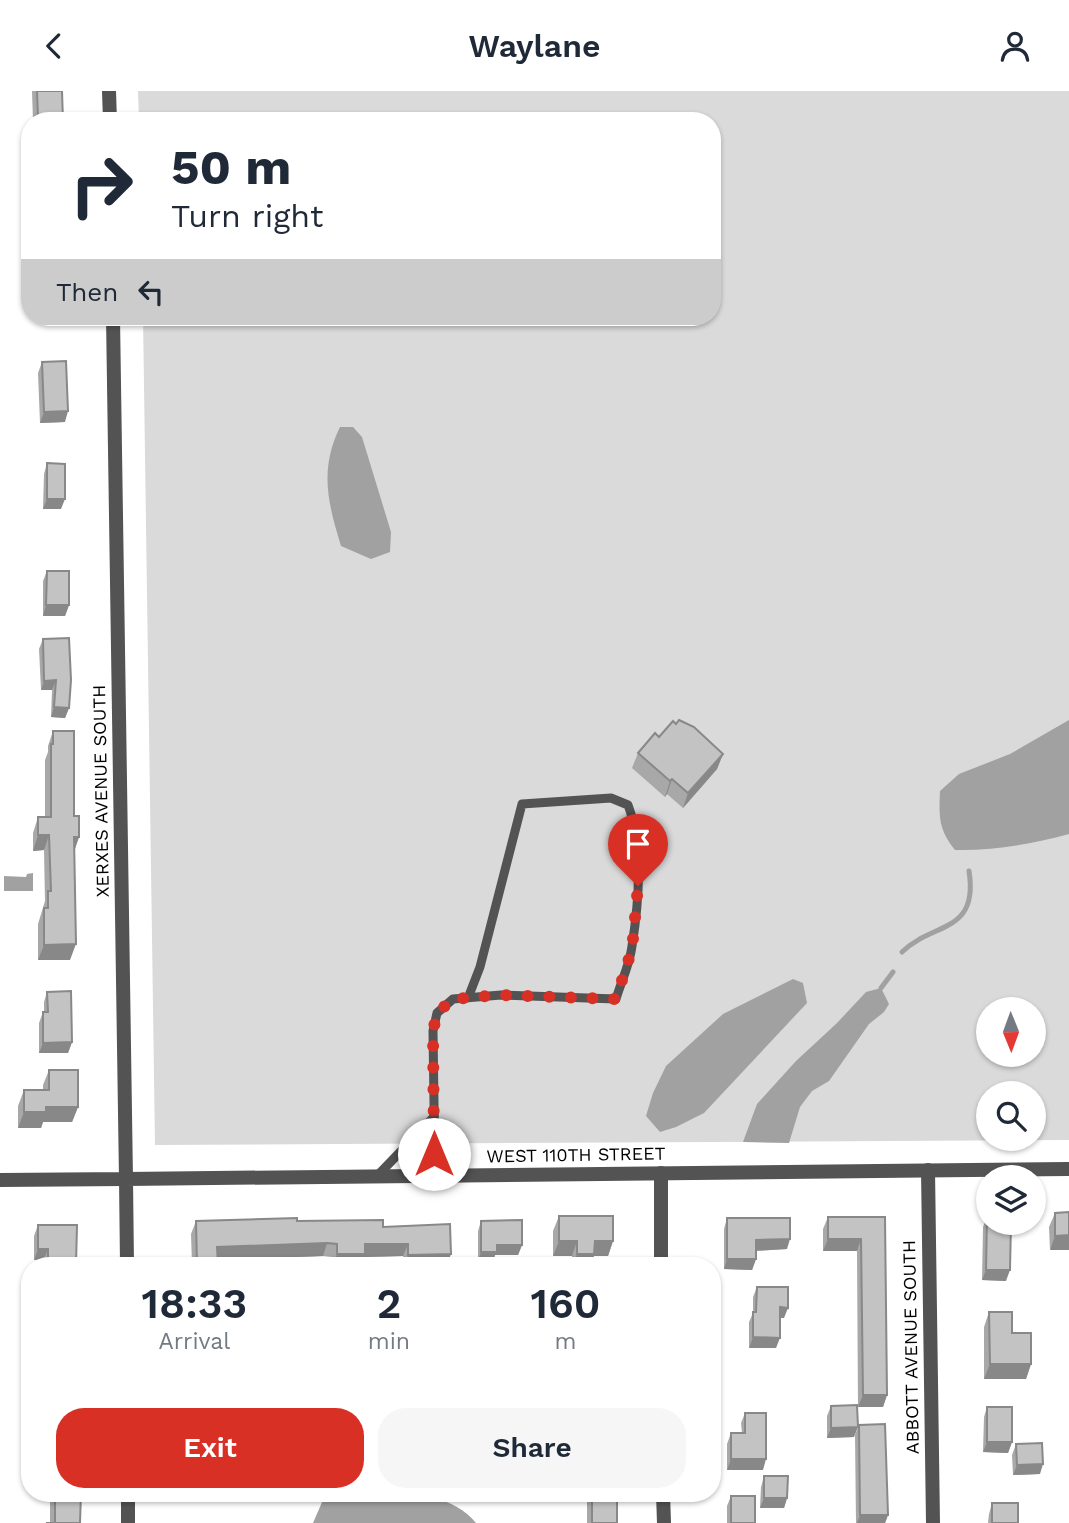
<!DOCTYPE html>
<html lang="en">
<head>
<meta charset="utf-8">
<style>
  body { margin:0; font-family:"Work Sans",sans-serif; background:#f6f6f7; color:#1f2937; height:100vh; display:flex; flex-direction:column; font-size:26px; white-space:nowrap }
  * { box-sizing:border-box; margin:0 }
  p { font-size:23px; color:#747a83 }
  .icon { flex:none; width:38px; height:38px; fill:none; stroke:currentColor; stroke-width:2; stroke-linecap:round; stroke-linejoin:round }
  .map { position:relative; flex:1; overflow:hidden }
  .side { position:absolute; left:21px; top:1166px; width:700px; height:245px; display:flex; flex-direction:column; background:#fff; border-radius:28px; box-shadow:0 2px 5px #0004 }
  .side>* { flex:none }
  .hud { position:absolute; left:21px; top:21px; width:700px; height:214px; border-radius:28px; box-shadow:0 2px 5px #0004; background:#fff; color:#1f2937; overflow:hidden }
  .needle { width:46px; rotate:179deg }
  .controls { position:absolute; left:976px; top:906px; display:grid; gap:14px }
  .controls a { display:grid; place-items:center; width:70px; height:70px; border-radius:50%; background:#fff; box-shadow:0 2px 5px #0004; font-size:35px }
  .pin { position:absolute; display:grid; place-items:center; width:60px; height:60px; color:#fff; margin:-72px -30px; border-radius:50% 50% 50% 0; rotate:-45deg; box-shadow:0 0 7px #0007 }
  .pin .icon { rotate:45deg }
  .me { position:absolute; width:77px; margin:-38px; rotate:0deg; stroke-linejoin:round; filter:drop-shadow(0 0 5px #0008) }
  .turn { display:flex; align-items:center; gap:24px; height:147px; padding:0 35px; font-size:32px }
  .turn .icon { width:91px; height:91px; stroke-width:2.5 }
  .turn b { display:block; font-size:49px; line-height:60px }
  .then { display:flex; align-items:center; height:66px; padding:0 35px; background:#0003; gap:14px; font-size:26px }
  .eta { display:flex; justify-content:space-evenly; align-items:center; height:119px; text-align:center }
  .eta b { font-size:42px; font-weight:600; line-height:49px }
  .primary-button { display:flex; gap:14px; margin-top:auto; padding:14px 35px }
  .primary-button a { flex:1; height:80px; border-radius:28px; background:#d93025; color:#fff; font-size:28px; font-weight:600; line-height:80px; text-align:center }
  .primary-button a+a { background:#f6f6f7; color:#1f2937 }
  header { display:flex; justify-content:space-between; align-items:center; height:91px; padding:0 35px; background:#fff; font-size:32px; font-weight:600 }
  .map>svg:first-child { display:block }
  .green { fill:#dadada; fill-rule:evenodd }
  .water { fill:#a1a1a1 }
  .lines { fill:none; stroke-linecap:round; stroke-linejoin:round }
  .stream { stroke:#a1a1a1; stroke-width:5 }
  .service { stroke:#535353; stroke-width:9 }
  .minor { stroke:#535353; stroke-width:14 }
  .tertiary { stroke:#535353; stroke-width:14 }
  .wall { fill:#a8a8a8 }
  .shaded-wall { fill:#888 }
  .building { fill:#c3c3c3; stroke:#888; stroke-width:2 }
  .route { stroke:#d93025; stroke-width:12; stroke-dasharray:0 21.6 }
  .labels { text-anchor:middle; stroke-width:6; stroke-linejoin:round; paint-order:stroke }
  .street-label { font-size:18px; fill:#000; stroke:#fff }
</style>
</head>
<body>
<header><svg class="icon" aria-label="back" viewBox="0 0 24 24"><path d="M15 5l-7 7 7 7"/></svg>Waylane<svg class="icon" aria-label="person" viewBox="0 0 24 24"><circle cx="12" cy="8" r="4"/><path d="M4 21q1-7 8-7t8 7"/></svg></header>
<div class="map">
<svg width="1069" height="1432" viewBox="0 0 1069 1432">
  <rect width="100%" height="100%" fill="#fff"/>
  <path class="green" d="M138 0H1069V1049L155 1054 143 226H712V30H139ZM989 919H1034V964H989ZM989 1003H1034V1048H989Z"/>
  <g class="water">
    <path d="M340 336H353L362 346 391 441 390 461 371 468 341 455C328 412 319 379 340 336Z"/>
    <path d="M1069 629V743C1031 753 994 760 955 759 938 738 939 725 940 700L959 683 1010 663Z"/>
    <path d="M33 782V800H4V785L26 786 27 783Z"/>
    <path d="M793 888 803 892 807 912 704 1022 676 1036 660 1041 646 1025 653 1002 666 975 723 923Z"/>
    <path d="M881 897 889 913 884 921 869 933 829 990 812 1000 800 1016 789 1052 743 1051 757 1013 796 970 837 932 866 901Z"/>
    <path d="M326 1402C372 1402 444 1392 476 1432H313Z"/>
  </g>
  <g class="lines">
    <g class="stream">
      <path d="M902 861C932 831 979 843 969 780"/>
      <path d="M881 897 893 881"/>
    </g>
    <g class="service">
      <path d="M435 1084 433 940 437 922 453 908 501 904 616 908C621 891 630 873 632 855 639 811 644 756 628 714L611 707 522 713 480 876 468 907"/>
      <path d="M377 1085 434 1026"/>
    </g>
    <g class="minor">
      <path d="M109 0 110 30"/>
      <path d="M928 1079 933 1432"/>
      <path d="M661 1082V1174"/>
      <path d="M0 1089 126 1088 113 226"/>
      <path d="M663 1402 664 1432"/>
    </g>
    <g class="tertiary">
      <path d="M127 1174 126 1088 1069 1078"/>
      <path d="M128 1402V1432"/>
    </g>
  </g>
  <g class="wall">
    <path d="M32 0H62L63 30H33Z"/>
    <path d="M42 271 65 331 40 332 38 282Z"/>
    <path d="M47 372 61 418H43L44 383Z"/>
    <path d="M47 480 69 514 65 525H43V490Z"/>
    <path d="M43 548 69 617 65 627 51 626 52 599H41L39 558Z"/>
    <path d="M53 640 79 746 74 759 70 869H38V833L45 810 44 759 33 760V742L38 726H45V669L48 661V655Z"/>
    <path d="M659 646 723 663 717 678 683 717 667 703 665 706 632 677 638 662Z"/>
    <path d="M47 901 72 951 68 962H39V932L43 921H44V911Z"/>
    <path d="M49 979 78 1016 72 1031H43L41 1037H18V1015L24 999H43V994Z"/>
    <path d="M1069 1121 1050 1159 1049 1136 1055 1122Z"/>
    <path d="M559 1125 613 1150 608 1165H594L590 1174H571L572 1165H553V1140Z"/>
    <path d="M828 1126H885L887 1304 883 1316H858L857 1160H823V1138Z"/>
    <path d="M987 1126 1006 1190 982 1189 983 1136Z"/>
    <path d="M727 1127 787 1158 756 1160V1168L752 1179 724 1178V1138Z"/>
    <path d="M196 1130H297L383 1136 447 1173 465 1174H404L403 1165 364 1166 361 1174H332V1166L323 1165 218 1169V1174H192L191 1143Z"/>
    <path d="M481 1130 522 1154 518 1164H495L493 1171H478V1140Z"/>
    <path d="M38 1134 76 1174H44V1168L34 1169V1145Z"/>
    <path d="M757 1196 784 1227H780L776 1257H749V1231L753 1222V1206Z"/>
    <path d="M989 1221 1012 1242 1031 1273 1026 1288H984V1236Z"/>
    <path d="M831 1315 854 1346 827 1347V1325Z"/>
    <path d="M987 1316 1012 1351 1008 1362 983 1361 984 1326Z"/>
    <path d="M745 1322 763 1379H727V1353L731 1342H742L741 1332Z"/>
    <path d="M859 1334 888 1424 885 1432H856L855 1344Z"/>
    <path d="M1016 1353 1040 1383 1013 1384 1012 1364Z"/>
    <path d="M764 1385 787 1407 784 1417H760L761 1396Z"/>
    <path d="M50 1402H81L80 1432H50Z"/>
    <rect x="587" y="1402" width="30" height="30"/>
    <path d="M731 1405 755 1432H727V1415Z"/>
    <path d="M992 1412 1018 1432H988L989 1423Z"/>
  </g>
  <g class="shaded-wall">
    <path d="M37 226H61L37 227Z"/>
    <path d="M68 320 65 331 40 332 44 321Z"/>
    <path d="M47 408H65L61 418H43Z"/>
    <path d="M46 514H69L65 525H43Z"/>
    <path d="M56 589 52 599H41L44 590Z"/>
    <path d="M54 616 69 617 65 627 51 626Z"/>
    <path d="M723 663 717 678 683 717 688 702Z"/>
    <path d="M672 688 667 703 665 706 670 690Z"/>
    <path d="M38 744H49L44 759 33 760Z"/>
    <path d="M74 746H79L74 761Z"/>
    <path d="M76 853 70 869H38L44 854Z"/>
    <path d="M72 951 68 962H39L43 952Z"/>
    <path d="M46 1016H78L72 1031H43L41 1037H18L24 1021Z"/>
    <path d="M1069 1144V1159H1050L1055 1145Z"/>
    <path d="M790 1148 787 1158 752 1160 756 1149Z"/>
    <path d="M828 1148H861L857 1160H823Z"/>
    <path d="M559 1150H577L572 1165H553Z"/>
    <path d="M595 1150H613L608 1165H594L590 1174H573L577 1163Z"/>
    <path d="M327 1152 323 1165 213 1169 217 1156Z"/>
    <path d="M365 1153H408L403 1165 364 1166 361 1174H333L337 1163Z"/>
    <path d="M497 1154H522L518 1164H495L493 1171H478L481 1161Z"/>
    <path d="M38 1158H48L44 1168 34 1169Z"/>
    <path d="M451 1163 447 1174H405L408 1164Z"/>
    <path d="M727 1168H756L752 1179 724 1178Z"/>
    <path d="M986 1179H1010L1006 1190 982 1189Z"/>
    <path d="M780 1216 788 1217 784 1227H777Z"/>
    <path d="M753 1246 780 1247 776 1257H749Z"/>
    <path d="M990 1273H1031L1026 1288H984Z"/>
    <path d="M863 1304H887L883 1316H858Z"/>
    <path d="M858 1336 854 1346 827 1347 831 1337Z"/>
    <path d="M987 1351H1012L1008 1362 983 1361Z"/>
    <path d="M731 1368H766L763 1379H727Z"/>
    <path d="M1043 1373 1040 1383 1013 1384 1017 1374Z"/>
    <path d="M764 1407H787L784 1417H760Z"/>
    <path d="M860 1424H888L885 1432H857Z"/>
  </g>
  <g class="building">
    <path d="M37 0H62L63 30H40V25H38Z"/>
    <path d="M66 270 68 320 44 321 42 271Z"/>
    <path d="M47 372 65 373V408H47Z"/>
    <path d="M47 480H69V514H46Z"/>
    <path d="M69 547 71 589 69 617 54 616 56 589 44 590 43 548Z"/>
    <path d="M679 629 694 636 723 663 688 702 672 688 670 690 638 662 655 642 659 646 673 630 676 633Z"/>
    <path d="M53 640H74V725H79V746H74L76 853 44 854V817H48V800H51L49 744H38V726H51V653H53Z"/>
    <path d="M71 900 72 951 43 952V921H48L47 901Z"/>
    <path d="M49 979H78V1016H46V1021H24V999H49Z"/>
    <path d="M1069 1121V1144L1055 1145V1122Z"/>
    <path d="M559 1125H613V1150H595L594 1163H577V1150H559Z"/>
    <path d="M828 1126H885L887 1304H863L861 1148H828Z"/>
    <path d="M987 1126H989V1132H1011L1010 1179H986Z"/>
    <path d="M297 1127V1130L383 1129V1136L450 1133 451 1163 408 1164V1153H365V1163H337V1153L327 1152 217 1156 218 1174H197L196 1130Z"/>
    <path d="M727 1127H790V1148L756 1149V1168H727Z"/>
    <path d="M522 1129V1154H497V1161H481V1130Z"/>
    <path d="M38 1134H77L76 1174H48V1158H38Z"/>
    <rect x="443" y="1173" width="22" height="1"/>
    <path d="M757 1196H788V1217L780 1216V1247L753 1246V1221H756Z"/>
    <path d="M989 1221H1012V1242H1031V1273H990Z"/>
    <path d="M857 1314 858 1336 831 1337V1315Z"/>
    <rect x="987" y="1316" width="25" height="35"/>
    <path d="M745 1322H766V1368H731V1342H745Z"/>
    <path d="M885 1333 888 1424H860L859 1334Z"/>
    <path d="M1042 1352 1043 1373 1017 1374 1016 1353Z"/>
    <path d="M764 1385H788L787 1407H764Z"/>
    <path d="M55 1402H81L80 1432H46H55Z"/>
    <rect x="592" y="1402" width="25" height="30"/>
    <rect x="731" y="1405" width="24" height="27"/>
    <rect x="992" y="1412" width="26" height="20"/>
  </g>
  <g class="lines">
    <path class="route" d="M434 1063 433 940 437 922 453 908 501 904 616 908 632 858 638 795"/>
  </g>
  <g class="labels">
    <g class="street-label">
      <text transform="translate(101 700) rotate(-91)" y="6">XERXES AVENUE SOUTH</text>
      <text transform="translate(576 1064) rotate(-1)" y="6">WEST 110TH STREET</text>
      <text transform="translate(911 1256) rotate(-91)" y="6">ABBOTT AVENUE SOUTH</text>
    </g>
  </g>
</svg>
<div class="controls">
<a><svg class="needle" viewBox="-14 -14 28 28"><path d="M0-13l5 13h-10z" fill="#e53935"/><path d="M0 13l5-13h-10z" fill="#747a83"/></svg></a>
<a><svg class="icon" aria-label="search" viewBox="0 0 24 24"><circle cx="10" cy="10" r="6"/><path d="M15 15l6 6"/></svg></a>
<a><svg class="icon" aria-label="layers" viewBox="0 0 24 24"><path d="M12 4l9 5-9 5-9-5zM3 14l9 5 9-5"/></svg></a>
</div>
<div class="pin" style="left:638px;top:795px;background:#d93025"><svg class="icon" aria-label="arrive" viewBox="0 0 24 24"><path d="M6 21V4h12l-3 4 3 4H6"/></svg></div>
<svg class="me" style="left:434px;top:1063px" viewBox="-20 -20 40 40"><circle r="19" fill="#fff"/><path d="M0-13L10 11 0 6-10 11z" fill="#d93025"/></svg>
<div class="hud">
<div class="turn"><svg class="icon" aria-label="right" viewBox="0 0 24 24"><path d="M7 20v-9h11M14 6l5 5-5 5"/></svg><div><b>50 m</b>Turn right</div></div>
<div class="then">Then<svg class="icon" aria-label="left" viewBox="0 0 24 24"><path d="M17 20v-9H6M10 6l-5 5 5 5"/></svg></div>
</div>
<section class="side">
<div class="eta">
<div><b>18:33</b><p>Arrival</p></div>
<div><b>2</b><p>min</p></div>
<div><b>160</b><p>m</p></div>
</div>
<div class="primary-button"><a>Exit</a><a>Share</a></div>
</section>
</div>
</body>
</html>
